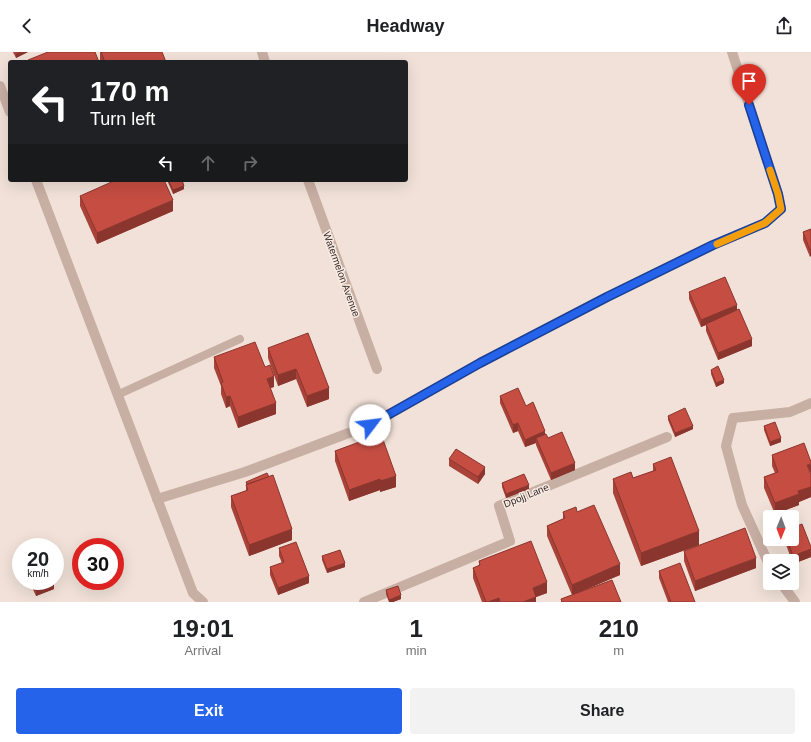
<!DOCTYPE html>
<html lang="en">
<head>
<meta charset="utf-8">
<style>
  body { margin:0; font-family:Helvetica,sans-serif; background:#f2f2f2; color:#202124; height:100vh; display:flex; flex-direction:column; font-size:15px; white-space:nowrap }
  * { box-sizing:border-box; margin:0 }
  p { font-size:13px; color:#757577 }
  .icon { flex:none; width:22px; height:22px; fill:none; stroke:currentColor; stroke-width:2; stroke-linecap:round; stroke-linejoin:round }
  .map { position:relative; height:550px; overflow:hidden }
  .panel { display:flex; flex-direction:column; background:#fff; flex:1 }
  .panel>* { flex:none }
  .guide { position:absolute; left:8px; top:8px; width:400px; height:122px; border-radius:4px; box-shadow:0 4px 16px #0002; background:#202124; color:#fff; overflow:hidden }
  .needle { width:26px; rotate:181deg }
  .controls { position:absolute; left:763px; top:458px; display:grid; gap:8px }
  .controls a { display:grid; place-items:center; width:36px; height:36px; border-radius:4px; background:#fff; box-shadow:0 4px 16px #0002; font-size:20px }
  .speed { position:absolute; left:12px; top:486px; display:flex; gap:8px; font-size:20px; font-weight:700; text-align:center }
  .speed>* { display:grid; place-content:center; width:52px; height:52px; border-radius:50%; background:#fff; box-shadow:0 4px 16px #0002; line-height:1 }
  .speed small { font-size:10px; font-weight:400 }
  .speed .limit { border:6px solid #d22; background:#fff; color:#111 }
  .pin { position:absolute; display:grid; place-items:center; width:34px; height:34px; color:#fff; margin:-41px -17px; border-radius:50% 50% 50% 0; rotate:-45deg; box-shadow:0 0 4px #0007 }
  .pin .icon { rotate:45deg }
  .me { position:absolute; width:44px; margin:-22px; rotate:60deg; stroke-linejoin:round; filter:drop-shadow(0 0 3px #0008) }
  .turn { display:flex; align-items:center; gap:14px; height:84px; padding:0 16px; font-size:18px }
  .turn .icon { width:52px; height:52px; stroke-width:2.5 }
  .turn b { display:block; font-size:28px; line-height:34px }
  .lanes { display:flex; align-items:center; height:38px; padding:0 16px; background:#0003; justify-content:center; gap:20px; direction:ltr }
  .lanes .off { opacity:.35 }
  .eta { display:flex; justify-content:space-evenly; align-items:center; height:68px; text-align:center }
  .eta b { font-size:24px; font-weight:600; line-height:28px }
  .cta { display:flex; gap:8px; margin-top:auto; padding:8px 16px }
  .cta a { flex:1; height:46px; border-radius:4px; background:#2563eb; color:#fff; font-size:16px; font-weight:600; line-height:46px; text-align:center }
  .cta a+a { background:#f2f2f2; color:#202124 }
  header { display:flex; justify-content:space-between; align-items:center; height:52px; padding:0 16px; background:#fff; font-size:18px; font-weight:600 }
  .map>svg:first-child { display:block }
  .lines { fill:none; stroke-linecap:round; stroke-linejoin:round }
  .service { stroke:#c8afa4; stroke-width:8 }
  .minor { stroke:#c8afa4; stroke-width:10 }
  .wall { fill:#a94239 }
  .shaded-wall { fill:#8a362e }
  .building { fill:#c54d42; stroke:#8a362e }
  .route-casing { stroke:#184099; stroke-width:10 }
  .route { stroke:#2563eb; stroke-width:7 }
  .slow { stroke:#f59e0b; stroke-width:7 }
  .labels { text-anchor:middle; stroke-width:3; stroke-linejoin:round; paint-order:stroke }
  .street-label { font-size:10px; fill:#342826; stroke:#f9ece4 }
</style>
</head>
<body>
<header><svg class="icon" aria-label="back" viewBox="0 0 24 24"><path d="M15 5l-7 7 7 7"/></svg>Headway<svg class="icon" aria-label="share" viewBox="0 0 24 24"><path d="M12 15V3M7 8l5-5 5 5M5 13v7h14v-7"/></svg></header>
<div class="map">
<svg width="811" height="550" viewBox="0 0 811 550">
  <rect width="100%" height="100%" fill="#f1e1d8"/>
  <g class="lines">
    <path class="service" d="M117 343 240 287"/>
    <g class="minor">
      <path d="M262 0 265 10"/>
      <path d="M0 34 10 60"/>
      <path d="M36 128 193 541 203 550"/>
      <path d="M308 128 377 317"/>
      <path d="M157 447 245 420 370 373 480 311 607 245 713 193 765 171 781 157 778 142 732 0"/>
      <path d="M770 515 742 453 726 394 733 366 790 360 811 351"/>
      <path d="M781 531 795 550"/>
      <path d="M364 550 510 489 499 454 667 385"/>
    </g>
  </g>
  <g class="wall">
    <path d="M13 0H28L16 6Z"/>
    <path d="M100 0H162L166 10H100Z"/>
    <path d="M167 128H182L184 137 173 142Z"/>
    <path d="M80 144 173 159 97 192 80 154Z"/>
    <path d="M811 177 810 205 803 188V180Z"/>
    <path d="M689 240 737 258 752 294 718 308 706 279V273L701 275 689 247Z"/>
    <path d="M268 296 329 336V347L307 355 296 327 278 334 268 306Z"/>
    <path d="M214 305 265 315 274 335 270 336 276 362 238 376 230 354 226 356 221 342V334L214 316Z"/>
    <path d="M711 318 724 331 716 335 711 322Z"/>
    <path d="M500 344 526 354 548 386 575 418 551 428 536 393V391L525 395 518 379 513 381 500 351Z"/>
    <path d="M668 364 693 377 675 385 668 368Z"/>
    <path d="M764 374 781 390 770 394 764 378Z"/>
    <path d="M335 399 396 435 380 440V438L349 449 335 409Z"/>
    <path d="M772 403 811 422V445L799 450V453L775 462 764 436V425L775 421 772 414Z"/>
    <path d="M449 407 485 422 478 432 449 414Z"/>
    <path d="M653 412 699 493 641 514 613 441V427L633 426 653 419Z"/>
    <path d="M246 430 292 488 249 504 231 455V444L246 439Z"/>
    <path d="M502 431 529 437 506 446 502 435Z"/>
    <path d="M563 460H577L620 523 578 541 621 550H561V547L572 543 547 484V474L563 467Z"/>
    <path d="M784 487H792L811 495V505L793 512Z"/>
    <path d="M279 496 309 531 278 543 270 523V515L282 511 279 504Z"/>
    <path d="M684 499 756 516 695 539 684 509Z"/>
    <path d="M322 504 345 515 327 521 322 508Z"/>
    <path d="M479 509 547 541 536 545V550H482L473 526V516L479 514Z"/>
    <path d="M659 519 695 550H668L659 526Z"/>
    <path d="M29 529H54V537L36 544Z"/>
    <path d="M386 538 401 547 393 550H389L386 542Z"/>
  </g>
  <g class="shaded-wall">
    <path d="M20 0H28L16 6V2Z"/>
    <path d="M184 134V137L173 142V138Z"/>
    <path d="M173 148V159L97 192V181Z"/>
    <path d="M811 197V204L810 205V198Z"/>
    <path d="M737 253V260L706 272V273L701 275V268Z"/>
    <path d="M752 287V294L718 308V301Z"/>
    <path d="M296 317V327L278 334V323Z"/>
    <path d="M274 324V335L267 337V327Z"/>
    <path d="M724 328V331L716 335V331Z"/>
    <path d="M329 336V347L307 355V344Z"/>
    <path d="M230 344V354L226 356V345Z"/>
    <path d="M276 351V362L238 376V365Z"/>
    <path d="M518 371V379L513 381V373Z"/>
    <path d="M693 374V377L675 385V381Z"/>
    <path d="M545 379V387L536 386V391L525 395V388Z"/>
    <path d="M781 386V390L770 394V390Z"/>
    <path d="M575 411V418L551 428V421Z"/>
    <path d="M811 412V422L807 413Z"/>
    <path d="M485 415V422L478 432V425Z"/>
    <path d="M396 424V435L380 440V429Z"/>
    <path d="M380 427V438L349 449V438Z"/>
    <path d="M529 433V437L506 446V442Z"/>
    <path d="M811 435V445L799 450V453L775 462V451L798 439Z"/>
    <path d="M292 477V488L249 504V493Z"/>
    <path d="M699 479V493L641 514V501Z"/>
    <path d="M811 497V505L793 512V504Z"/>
    <path d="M756 506V516L695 539V529Z"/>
    <path d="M345 511V515L327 521V517Z"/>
    <path d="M620 512V523L572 543V533Z"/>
    <path d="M309 524V531L278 543V536Z"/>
    <path d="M54 529V537L36 544V537Z"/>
    <path d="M547 530V541L536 545V550H523L533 536Z"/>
    <path d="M401 543V547L393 550H389V548Z"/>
    <path d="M499 546V550H488Z"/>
  </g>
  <g class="building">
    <path d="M48 0H95L99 10H28V8Z"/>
    <path d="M101 0H162L166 10H105Z"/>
    <path d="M116 128H164L173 148 97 181 80 144Z"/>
    <path d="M168 128H182L184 134 173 138Z"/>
    <path d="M811 177V197L810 198 803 180Z"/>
    <path d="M725 225 737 253 701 268 689 240Z"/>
    <path d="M739 257 752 287 718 301 706 272Z"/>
    <path d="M308 281 329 336 307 344 296 317 278 323 268 296Z"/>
    <path d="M255 290 265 315 270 313 274 324 267 327 276 351 238 365 230 344 226 345 221 331 223 330 214 305Z"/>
    <path d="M718 314 724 328 716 331 711 318Z"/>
    <path d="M518 336 526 354 533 350 545 379 525 388 518 371 513 373 500 344Z"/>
    <path d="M685 356 693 374 675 381 668 364Z"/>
    <path d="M775 370 781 386 770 390 764 374Z"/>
    <path d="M562 380 575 411 551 421 536 386 546 382 548 386Z"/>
    <path d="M381 382 396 424 380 429V427L349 438 335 399Z"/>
    <path d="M804 391 811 410V412L807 413 811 423V435L798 439 799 442 775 451 764 425 778 420 772 403Z"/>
    <path d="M456 397 485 415 478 425 449 407Z"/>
    <path d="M671 405 699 479 641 501 613 427 631 420 633 426 656 418 653 412Z"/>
    <path d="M267 421 269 425 247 432 246 430Z"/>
    <path d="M524 422 529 433 506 442 502 431Z"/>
    <path d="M273 423 292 477 249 493 231 444 248 438 246 433Z"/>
    <path d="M594 453 620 512 572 533 547 474 565 466 563 460 576 455 577 460Z"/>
    <path d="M802 472 811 495V497L793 504 787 487H792V476Z"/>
    <path d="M745 476 756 506 695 529 684 499Z"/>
    <path d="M531 489 547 530 533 536 536 545 523 550H500L499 546 488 550H486L473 516 480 513 479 509Z"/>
    <path d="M296 490 309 524 278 536 270 515 284 510 279 496Z"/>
    <path d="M340 498 345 511 327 517 322 504Z"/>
    <path d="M680 511 695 550H671L659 519Z"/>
    <path d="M612 528 621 550H562L561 547Z"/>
    <path d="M32 529H54L36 537Z"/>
    <path d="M398 534 401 543 389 548 386 538Z"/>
  </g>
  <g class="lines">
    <g class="route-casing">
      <path id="route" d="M370 373 480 311 607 245 713 193 765 171 781 157 778 142 749 53"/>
    </g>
    <use href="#route" class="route"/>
    <path class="slow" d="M717 192 765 171 781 157 778 142 770 118"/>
  </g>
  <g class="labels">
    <g class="street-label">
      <text transform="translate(342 222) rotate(70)" y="4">Watermelon Avenue</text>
      <text transform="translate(526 443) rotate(-22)" y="4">Dpojj Lane</text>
    </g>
  </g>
</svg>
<div class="controls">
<a><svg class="needle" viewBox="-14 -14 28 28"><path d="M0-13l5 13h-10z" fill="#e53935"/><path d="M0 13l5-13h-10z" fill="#757577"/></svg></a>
<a><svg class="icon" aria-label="layers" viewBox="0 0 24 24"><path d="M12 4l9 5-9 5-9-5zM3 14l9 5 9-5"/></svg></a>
</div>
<div class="speed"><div>20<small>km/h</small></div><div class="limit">30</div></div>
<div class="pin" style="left:749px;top:53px;background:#d93025"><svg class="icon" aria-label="arrive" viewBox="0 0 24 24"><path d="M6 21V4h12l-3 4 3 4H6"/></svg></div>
<svg class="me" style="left:370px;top:373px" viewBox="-20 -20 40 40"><circle r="19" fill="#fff"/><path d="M0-13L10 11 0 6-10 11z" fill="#2563eb"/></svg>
<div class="guide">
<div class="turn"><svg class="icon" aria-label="left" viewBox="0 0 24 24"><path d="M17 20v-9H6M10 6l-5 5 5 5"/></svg><div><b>170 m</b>Turn left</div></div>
<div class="lanes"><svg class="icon" aria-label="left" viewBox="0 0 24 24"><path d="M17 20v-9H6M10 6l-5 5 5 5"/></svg><svg class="icon off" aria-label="ahead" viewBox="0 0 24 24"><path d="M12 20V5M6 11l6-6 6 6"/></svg><svg class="icon off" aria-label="right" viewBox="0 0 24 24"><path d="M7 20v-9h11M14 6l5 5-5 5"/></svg></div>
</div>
</div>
<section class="panel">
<div class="eta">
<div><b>19:01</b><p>Arrival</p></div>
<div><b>1</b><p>min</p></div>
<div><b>210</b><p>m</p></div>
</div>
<div class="cta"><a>Exit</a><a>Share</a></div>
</section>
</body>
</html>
